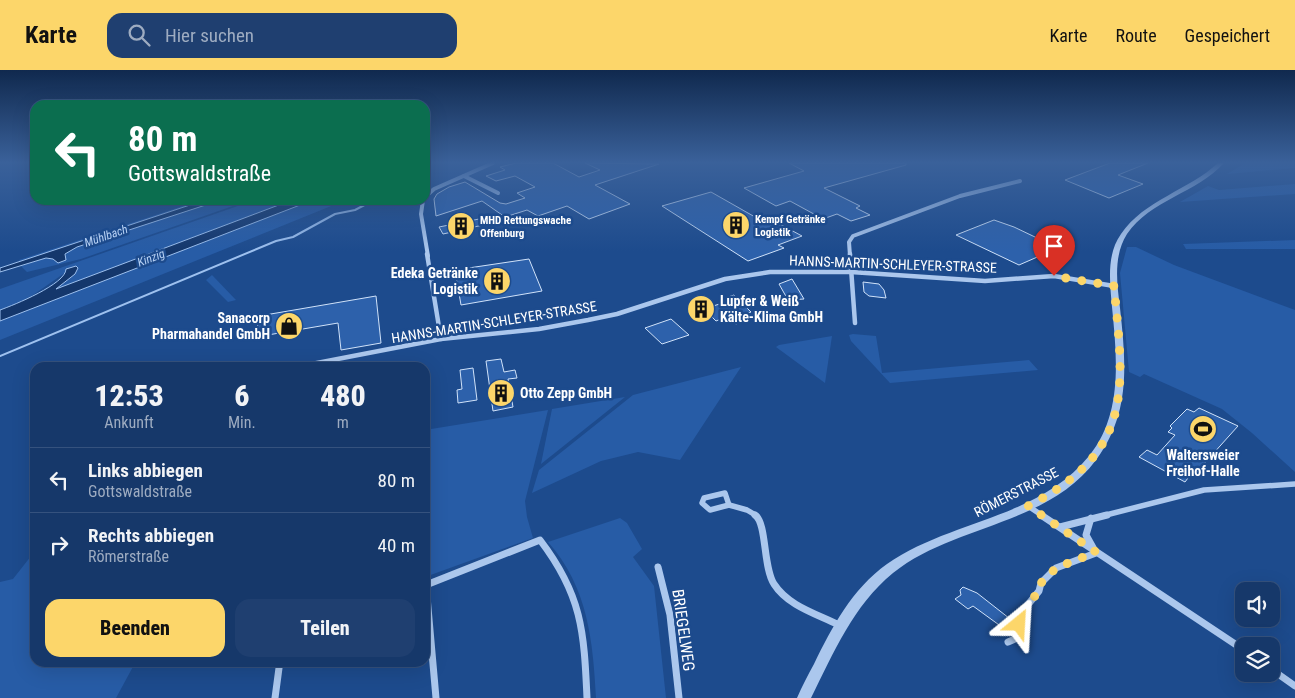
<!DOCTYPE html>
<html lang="de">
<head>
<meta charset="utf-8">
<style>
  body { margin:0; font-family:"Roboto Condensed",sans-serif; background:#1f3f70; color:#f1f3f6; height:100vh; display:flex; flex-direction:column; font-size:19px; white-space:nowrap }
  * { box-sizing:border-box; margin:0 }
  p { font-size:16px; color:#9eacc1 }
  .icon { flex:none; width:28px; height:28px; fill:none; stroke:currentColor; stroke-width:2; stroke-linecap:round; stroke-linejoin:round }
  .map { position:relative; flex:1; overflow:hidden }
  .sheet { position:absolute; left:30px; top:292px; width:400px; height:305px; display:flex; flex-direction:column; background:#16386a; border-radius:15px; box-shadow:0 5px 20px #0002,0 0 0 1px #35527e }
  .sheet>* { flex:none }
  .guide { position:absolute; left:30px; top:30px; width:400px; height:105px; border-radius:15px; box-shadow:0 5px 20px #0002,0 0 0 1px #35527e; background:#0b6e4f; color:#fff; overflow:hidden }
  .tools { position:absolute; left:1235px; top:512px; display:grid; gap:10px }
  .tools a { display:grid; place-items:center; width:45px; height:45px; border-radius:10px; background:#16386a; box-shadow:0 5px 20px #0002,0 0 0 1px #35527e; font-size:25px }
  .pin { position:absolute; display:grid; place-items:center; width:42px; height:42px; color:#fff; margin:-51px -21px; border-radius:50% 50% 50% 0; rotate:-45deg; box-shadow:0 0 5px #0007 }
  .pin .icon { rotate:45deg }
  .me { position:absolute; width:55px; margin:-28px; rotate:27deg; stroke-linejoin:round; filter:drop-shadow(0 0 4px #0008) }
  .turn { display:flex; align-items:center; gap:18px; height:105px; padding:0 15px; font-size:22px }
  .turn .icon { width:65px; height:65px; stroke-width:2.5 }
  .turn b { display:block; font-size:35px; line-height:42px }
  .eta { display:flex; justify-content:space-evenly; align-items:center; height:85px; text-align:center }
  .eta b { font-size:30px; font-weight:800; line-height:35px }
  .button { display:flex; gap:10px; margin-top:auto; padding:10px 15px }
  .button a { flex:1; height:58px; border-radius:15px; background:#fcd66a; color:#111; font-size:20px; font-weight:800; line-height:58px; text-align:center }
  .button a+a { background:#1f3f70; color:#f1f3f6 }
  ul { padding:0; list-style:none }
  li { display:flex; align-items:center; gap:15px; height:65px; padding:0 15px; border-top:1px solid #35527e }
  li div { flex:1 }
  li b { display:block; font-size:19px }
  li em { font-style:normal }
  header { display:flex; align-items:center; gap:30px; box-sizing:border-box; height:70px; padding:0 25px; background:#fcd66a; color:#111 }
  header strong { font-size:24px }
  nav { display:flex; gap:28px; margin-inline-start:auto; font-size:18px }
  .search { width:350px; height:45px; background:#1f3f70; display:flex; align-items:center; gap:12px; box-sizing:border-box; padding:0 18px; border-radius:15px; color:#9eacc1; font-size:19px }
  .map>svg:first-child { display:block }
  .green { fill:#275ca6 }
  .water { fill:#14376c; stroke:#9ec1ef }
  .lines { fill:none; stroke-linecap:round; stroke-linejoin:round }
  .stream { stroke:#9ec1ef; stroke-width:2 }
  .building { fill:#2d61ab; stroke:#d0e2f9 }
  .minor-far3 { stroke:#abc7ed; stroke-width:4 }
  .minor-far2 { stroke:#abc7ed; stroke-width:4.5 }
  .minor-far1 { stroke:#abc7ed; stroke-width:5.5 }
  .minor { stroke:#abc7ed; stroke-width:7 }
  .tertiary { fill:#abc7ed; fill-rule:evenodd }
  .route { stroke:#fcd66a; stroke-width:9; stroke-dasharray:0 16.2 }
  .labels { text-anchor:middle; stroke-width:5; stroke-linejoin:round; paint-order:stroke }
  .far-poi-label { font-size:11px; font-weight:bold; fill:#fff; stroke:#1d4b8d; text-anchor:start }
  .far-water-label { font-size:12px; font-style:italic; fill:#b7d1f4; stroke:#1d4b8d }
  .street-label { font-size:14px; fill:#fff; stroke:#1d4b8d }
  .poi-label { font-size:14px; font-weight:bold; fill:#fff; stroke:#1d4b8d; text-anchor:end }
  .near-street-label { font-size:16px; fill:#fff; stroke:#1d4b8d }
</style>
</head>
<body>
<header>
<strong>Karte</strong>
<div class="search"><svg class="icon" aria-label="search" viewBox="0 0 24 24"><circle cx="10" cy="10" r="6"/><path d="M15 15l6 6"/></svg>Hier suchen</div>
<nav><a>Karte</a><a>Route</a><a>Gespeichert</a></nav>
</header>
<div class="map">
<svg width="1295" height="628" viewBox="0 0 1295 628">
  <rect width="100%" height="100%" fill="#1d4b8d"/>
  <g class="green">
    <path d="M1245 93H1295V98L1227 104Z"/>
    <path d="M1295 114V124L1180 132 1208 116 1219 120Z"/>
    <path d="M201 130H205L20 192 19 190Z"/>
    <path d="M221 130H250L81 189 27 202 21 196 46 188 65 187 68 181 77 177Z"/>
    <path d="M255 130H292L56 219 75 204 66 202 23 232 0 240V219Z"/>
    <path d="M313 130H346L0 270V251Z"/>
    <path d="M1295 170V179H1186L1183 174Z"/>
    <path d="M1127 177H1136L1174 195 1295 240V402L1252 363 1222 339 1144 304 1140 307 1129 302 1120 203Z"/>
    <path d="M212 205 236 230 228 232 206 210Z"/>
    <path d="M853 264 876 266 882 303 1029 290 1038 300 890 313 851 271 849 265Z"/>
    <path d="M832 266 825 313 776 277 779 275Z"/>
    <path d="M741 297 680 390 638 382 601 391 532 423 539 400 633 325Z"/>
    <path d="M625 327 541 394 552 339Z"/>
    <path d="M548 340 525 431 527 447 533 468 425 507V360Z"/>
    <path d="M620 448 627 453 642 479 633 487 654 516 666 628H596C593 571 588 517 548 472Z"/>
    <path d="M35 481V592L135 593 116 628H0V512L13 509Z"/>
  </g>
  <g class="water">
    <path d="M205 130H221L77 177 65 184 66 190 58 193 53 189 46 188 0 202V198Z"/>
    <path d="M292 130H313L0 251V240C14 235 66 214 66 199L76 196 78 198 75 204 56 219Z"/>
  </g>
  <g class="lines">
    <path class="stream" d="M0 286 276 171 293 167 335 144 355 140 374 130"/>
  </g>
  <g class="building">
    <path d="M516 93H553L579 107 600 100 585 93 659 94 595 115 630 134 589 149 567 136 538 146 527 140 505 147 482 131 436 146 434 129 437 124 449 117 465 112 500 133 506 134 525 128 517 123 535 117 515 106 496 111 486 106 505 100 500 97Z"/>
    <path d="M789 93H906V95L824 118 860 136 856 138 870 145 851 151 837 144 823 149 790 131 776 136 744 118 804 101Z"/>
    <path d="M1110 93H1148L1118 105 1143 114 1109 128 1065 110Z"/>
    <path d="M711 122 755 147 763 145 802 166 778 175 784 178 748 191 662 136Z"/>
    <path d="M479 149 483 155 443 164 439 157Z"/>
    <path d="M994 150 1014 157 1058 178 1019 195 956 165Z"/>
    <path d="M529 189 542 221 461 235 455 200Z"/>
    <path d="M792 209 804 229 788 230 779 214Z"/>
    <path d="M863 212 879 214 884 220 886 228 869 226 864 222Z"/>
    <path d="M734 225 751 242 741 246 747 250 736 254 726 247 716 251 712 247 708 249 692 236 703 232 710 237 729 231 725 228Z"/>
    <path d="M376 226 381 273 341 280 338 253 256 267 259 246Z"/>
    <path d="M671 249 689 265 662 274 645 258Z"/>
    <path d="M501 289 504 302 515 300 517 308 508 309 513 337 493 341 486 291Z"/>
    <path d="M473 298 477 330 458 333 457 320 462 319 460 300Z"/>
    <path d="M1199 338 1238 356 1194 405 1191 404 1185 412 1139 387 1147 380 1157 385 1175 365 1168 362 1172 358 1170 356 1187 339 1194 342Z"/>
    <path d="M963 517 977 523 1014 552 1006 560 973 536 968 539 955 529 961 525 960 520Z"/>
  </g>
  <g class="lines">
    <g class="minor-far3">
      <path d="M464 106 498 123"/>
      <path d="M425 127 434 119 493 93"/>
      <path d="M423 130 421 144 428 186"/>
      <path d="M850 186 849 172 853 166 960 126 1020 111"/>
    </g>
    <g class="minor-far2">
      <path d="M427 184 441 269"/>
      <path d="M850 184 855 253"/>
      <path d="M291 298 441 269 539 259 588 250 617 244 725 209 770 202H851L985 211 1054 206 1114 216"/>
    </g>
    <g class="minor-far1">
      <path d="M725 423 729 435 710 440 702 433 704 428Z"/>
      <path d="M729 435 747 440 757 446"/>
      <path d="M1028 436 1043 446"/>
      <path d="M1102 446 1204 420 1295 414"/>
    </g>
    <g class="minor">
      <path d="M755 445C767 453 763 498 774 514 788 536 817 544 839 555"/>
      <path d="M1041 445 1244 580"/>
      <path d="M1060 457 1107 445"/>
      <path d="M658 497 670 545 679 628"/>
      <path d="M1008 572 1015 569 1022 542 1039 521 1041 513 1056 498 1096 483 1086 465 1091 448"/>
      <path d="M1271 599 1295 616"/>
      <path d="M275 628 279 598"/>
      <path d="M436 628 426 515 540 470C582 525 584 561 587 628"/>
    </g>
    <path class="tertiary" d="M1218 93H1224C1197 123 1150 130 1127 164 1113 186 1117 214 1120 238 1126 293 1131 343 1096 390 1047 456 954 454 893 503 853 536 834 582 811 628H797C802 616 808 605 814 594 832 557 852 519 887 494 950 450 1038 449 1089 386 1123 344 1117 288 1112 237 1110 213 1106 185 1121 164 1144 130 1189 120 1218 93Z"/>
  </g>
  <linearGradient id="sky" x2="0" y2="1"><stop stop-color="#10294e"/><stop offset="0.51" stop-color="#3a619a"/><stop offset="1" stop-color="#3a619a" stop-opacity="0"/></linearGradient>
  <rect width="1295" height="181" fill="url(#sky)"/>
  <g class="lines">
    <path class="route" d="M1019 554 1022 542 1039 521 1041 513 1056 498 1096 482 1028 436C1135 381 1124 320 1114 216L1054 206"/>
  </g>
  <defs>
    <g id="building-disc" transform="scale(1.4375)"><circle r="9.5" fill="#fcd66a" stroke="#1d4b8d"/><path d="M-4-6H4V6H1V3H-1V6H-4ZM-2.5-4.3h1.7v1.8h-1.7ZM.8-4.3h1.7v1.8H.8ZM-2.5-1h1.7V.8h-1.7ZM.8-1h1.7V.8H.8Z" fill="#111"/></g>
    <g id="shop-disc" transform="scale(1.4375)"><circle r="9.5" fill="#fcd66a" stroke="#1d4b8d"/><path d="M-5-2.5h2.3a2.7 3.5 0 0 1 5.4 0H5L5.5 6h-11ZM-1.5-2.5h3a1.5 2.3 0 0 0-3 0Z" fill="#111"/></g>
    <g id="stadium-disc" transform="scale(1.4375)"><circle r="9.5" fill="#fcd66a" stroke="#1d4b8d"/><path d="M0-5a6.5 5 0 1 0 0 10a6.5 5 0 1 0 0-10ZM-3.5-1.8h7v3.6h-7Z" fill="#111"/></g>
  </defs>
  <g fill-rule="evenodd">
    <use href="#building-disc" x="736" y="155"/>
    <use href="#building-disc" x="461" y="156"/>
    <use href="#building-disc" x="497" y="211"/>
    <use href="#building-disc" x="701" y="239"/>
    <use href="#shop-disc" x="289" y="256"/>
    <use href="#building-disc" x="501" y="323"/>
    <use href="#stadium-disc" x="1203" y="359"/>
  </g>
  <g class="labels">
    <g class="far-poi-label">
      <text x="755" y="153">Kempf Getränke<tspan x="755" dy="13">Logistik</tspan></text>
      <text x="480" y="154">MHD Rettungswache<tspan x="480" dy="13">Offenburg</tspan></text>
    </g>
    <g class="far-water-label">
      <text transform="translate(106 166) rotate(-19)" y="4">Mühlbach</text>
      <text transform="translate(151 188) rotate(-21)" y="4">Kinzig</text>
    </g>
    <g class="street-label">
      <text transform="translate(893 194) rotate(2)" y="5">HANNS-MARTIN-SCHLEYER-STRASSE</text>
      <text transform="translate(494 252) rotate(-9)" y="5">HANNS-MARTIN-SCHLEYER-STRASSE</text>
      <text transform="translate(1016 422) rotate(-27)" y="5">RÖMERSTRASSE</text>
    </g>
    <g class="poi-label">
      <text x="478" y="208">Edeka Getränke<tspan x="478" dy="16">Logistik</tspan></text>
      <text x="720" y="236" text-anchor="start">Lupfer &amp; Weiß<tspan x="720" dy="16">Kälte-Klima GmbH</tspan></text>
      <text x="270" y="253">Sanacorp<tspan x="270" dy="16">Pharmahandel GmbH</tspan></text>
      <text x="520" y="328" text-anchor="start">Otto Zepp GmbH</text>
      <text x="1203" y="390" text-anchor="middle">Waltersweier<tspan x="1203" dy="16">Freihof-Halle</tspan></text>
    </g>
    <g class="near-street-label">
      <text transform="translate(684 560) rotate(82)" y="6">BRIEGELWEG</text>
    </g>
  </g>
</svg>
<div class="tools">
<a><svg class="icon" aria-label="sound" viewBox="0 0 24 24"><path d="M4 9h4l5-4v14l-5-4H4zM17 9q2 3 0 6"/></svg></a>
<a><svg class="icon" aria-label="layers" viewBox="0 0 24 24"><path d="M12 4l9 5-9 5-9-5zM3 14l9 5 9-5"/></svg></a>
</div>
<div class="pin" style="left:1054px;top:206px;background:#d93025"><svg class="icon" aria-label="arrive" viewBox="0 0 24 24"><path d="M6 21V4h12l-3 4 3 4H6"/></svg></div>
<svg class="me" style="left:1019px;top:554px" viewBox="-20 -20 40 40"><path d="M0-17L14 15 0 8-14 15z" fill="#fcd66a" stroke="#fff" stroke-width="4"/></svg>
<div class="guide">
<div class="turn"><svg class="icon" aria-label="left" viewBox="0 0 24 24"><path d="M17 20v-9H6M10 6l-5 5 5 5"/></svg><div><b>80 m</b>Gottswaldstraße</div></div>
</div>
<section class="sheet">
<div class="eta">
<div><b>12:53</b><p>Ankunft</p></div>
<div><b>6</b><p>Min.</p></div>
<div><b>480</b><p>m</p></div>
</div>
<ul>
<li><svg class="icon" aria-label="left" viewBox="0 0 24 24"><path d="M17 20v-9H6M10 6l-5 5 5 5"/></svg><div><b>Links abbiegen</b><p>Gottswaldstraße</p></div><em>80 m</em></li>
<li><svg class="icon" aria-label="right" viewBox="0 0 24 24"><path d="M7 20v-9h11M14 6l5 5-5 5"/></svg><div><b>Rechts abbiegen</b><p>Römerstraße</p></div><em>40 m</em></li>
</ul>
<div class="button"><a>Beenden</a><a>Teilen</a></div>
</section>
</div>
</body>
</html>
